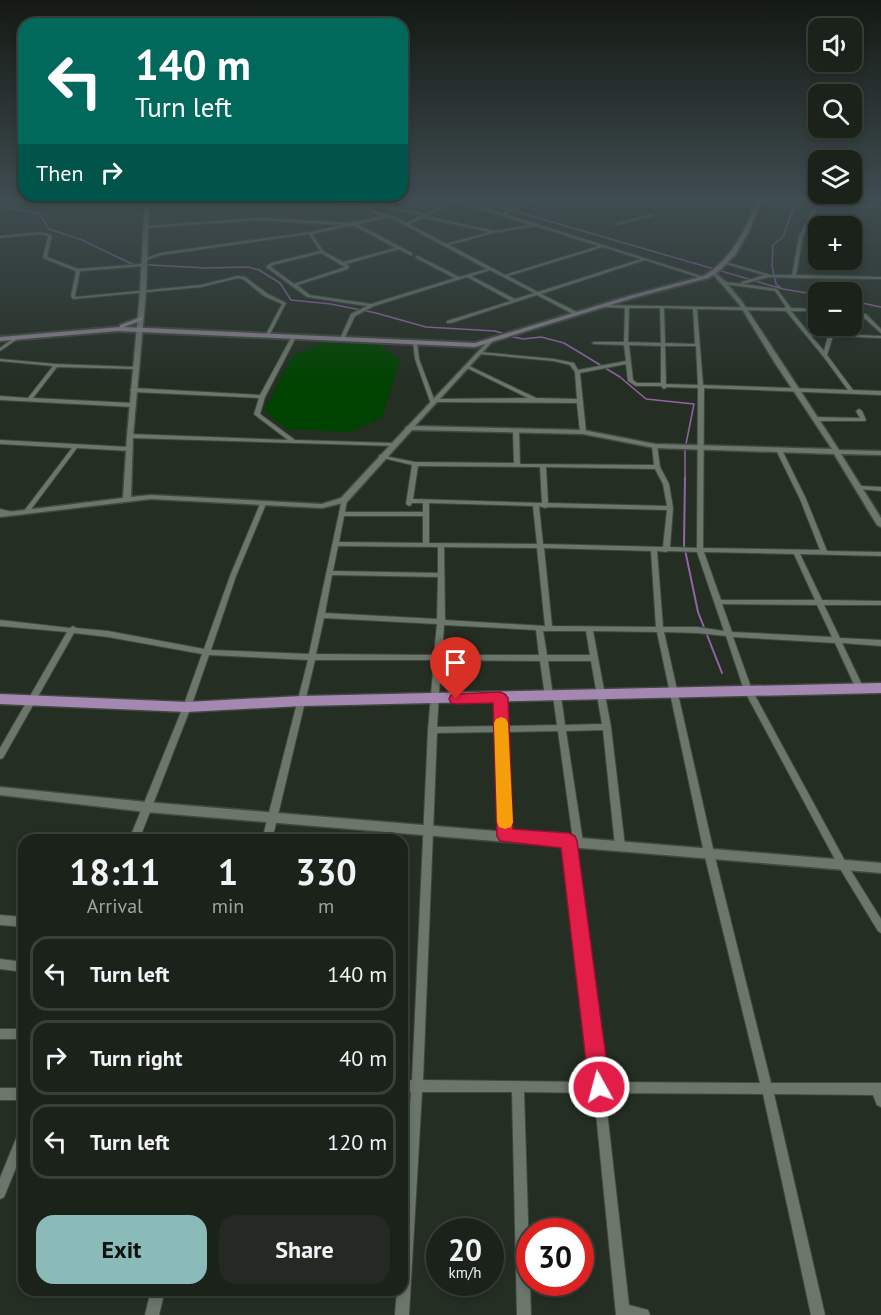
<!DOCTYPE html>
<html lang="en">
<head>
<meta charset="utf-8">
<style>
  body { margin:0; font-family:"PT Sans",sans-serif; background:#242a23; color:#f1f3f6; height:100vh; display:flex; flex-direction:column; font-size:22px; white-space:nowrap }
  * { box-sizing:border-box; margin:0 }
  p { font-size:20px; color:#a0a4a2 }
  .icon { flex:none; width:33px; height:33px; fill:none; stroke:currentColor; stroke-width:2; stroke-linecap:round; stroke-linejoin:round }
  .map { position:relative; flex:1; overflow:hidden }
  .details { position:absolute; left:18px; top:834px; width:390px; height:462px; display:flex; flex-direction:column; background:#1b221a; border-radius:18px; box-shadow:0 3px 9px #0003,0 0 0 2px #393f39 }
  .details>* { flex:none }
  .guide { position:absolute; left:18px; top:18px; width:390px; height:183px; border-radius:18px; box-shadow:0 3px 9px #0003,0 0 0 2px #393f39; background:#00695c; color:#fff; overflow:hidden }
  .tools { position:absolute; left:808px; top:18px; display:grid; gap:12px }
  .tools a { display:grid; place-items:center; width:54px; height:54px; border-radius:12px; background:#1b221a; box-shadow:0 3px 9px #0003,0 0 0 2px #393f39; font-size:30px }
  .speed { position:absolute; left:426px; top:1218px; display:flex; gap:12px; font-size:30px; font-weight:700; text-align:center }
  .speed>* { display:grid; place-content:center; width:78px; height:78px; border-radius:50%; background:#1b221a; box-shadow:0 3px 9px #0003,0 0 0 2px #393f39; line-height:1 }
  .speed small { font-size:15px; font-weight:400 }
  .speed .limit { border:9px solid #d22; background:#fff; color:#111 }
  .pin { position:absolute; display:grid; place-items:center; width:51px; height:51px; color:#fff; margin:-62px -26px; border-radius:50% 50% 50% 0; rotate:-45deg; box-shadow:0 0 6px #0007 }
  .pin .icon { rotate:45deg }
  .me { position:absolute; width:66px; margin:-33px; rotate:353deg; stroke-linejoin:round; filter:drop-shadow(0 0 4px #0008) }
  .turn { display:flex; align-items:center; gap:21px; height:126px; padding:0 18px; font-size:27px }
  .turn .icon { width:78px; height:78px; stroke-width:2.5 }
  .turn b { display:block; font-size:42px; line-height:51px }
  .then { display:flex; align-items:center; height:57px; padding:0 18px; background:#0003; gap:12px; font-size:22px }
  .eta { display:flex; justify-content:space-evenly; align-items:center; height:102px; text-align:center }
  .eta b { font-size:36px; font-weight:700; line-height:42px }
  .action { display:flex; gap:12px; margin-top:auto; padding:12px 18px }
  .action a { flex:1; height:69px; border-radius:18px; background:#8bbbb9; color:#111; font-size:24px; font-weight:700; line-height:69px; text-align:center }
  .action a+a { background:#242a23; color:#f1f3f6 }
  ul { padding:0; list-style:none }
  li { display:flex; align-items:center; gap:18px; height:75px; margin:0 12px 9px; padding:0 6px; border:3px solid #393f39; border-radius:18px }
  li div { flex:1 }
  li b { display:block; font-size:22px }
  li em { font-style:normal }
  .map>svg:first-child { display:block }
  .green { fill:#004300 }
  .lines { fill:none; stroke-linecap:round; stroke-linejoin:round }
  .stream-far1 { stroke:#9462a8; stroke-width:1.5 }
  .stream { stroke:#9462a8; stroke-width:2 }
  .minor-casing { stroke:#414940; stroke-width:2 }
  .tertiary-casing { stroke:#414940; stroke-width:3 }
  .secondary-casing { stroke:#414940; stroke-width:4 }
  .primary-casing { stroke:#414940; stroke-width:3 }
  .minor { fill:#6b776a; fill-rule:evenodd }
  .tertiary { fill:#6b776a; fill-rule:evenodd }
  .secondary { fill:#887f8d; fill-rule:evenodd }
  .primary { fill:#a488b1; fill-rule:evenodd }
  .route { fill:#e11d48; stroke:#92132f; stroke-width:1.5 }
  .slow { fill:#f59e0b }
</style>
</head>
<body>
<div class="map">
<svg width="881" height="1315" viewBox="0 0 881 1315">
  <rect width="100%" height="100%" fill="#242e23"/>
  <path class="green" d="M323 343 379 345 400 360 382 417 351 432 287 429 264 411 293 355Z"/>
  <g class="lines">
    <g class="stream-far1">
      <path d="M476 200 783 289 819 295"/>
      <path d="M0 207 39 213 49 229 82 240 132 264 205 268 248 267 259 270 280 283 291 300 331 304 376 313 426 327 495 331 504 334"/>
      <path d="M780 287 776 284 772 266 773 245 783 237 796 200"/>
      <path d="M852 301 881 307"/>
      <path d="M509 336 523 339 541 337 564 343 620 377 646 399 694 404 685 449V480"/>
    </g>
    <path class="stream" d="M685 478 684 545 698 612 722 673"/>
    <g class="minor-casing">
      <g id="minor">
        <path d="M371 200H376L395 208 426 214 454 200H460L502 213 518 207 525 200H529L520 209 505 214 707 278 704 279 645 260 541 294 577 312V314H573L537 295 451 323H447V321L511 301 467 277 374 306 355 316 344 339 342 340 340 339 351 314 367 306 307 297 266 267 271 263 320 251 309 234 161 255 144 261 141 260 160 253 310 232 342 225 260 220 144 228 145 226 260 218 350 223 383 216 361 208 334 207 335 205 361 206 387 215H391L406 223 423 215 393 210ZM457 202 531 225 494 231 426 216ZM390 217 487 269 459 277 418 256H416V258L455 278 371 304 310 295 297 285 348 269 349 266 346 264 399 249 410 255H412V253L357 224ZM423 218H424L490 232 446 244 409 224ZM350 226H355L396 248 343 262 323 251 312 234ZM536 226 599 246 505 275 449 245 493 233ZM603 247 641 259 538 292 508 276ZM321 253 345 267 294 284 271 267 273 265ZM490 270 534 293 515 299 471 276Z"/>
        <path d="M829 204 881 206V208L829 206 817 208 803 236 796 275 881 277V279L794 278 769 277 743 284 777 289 791 308 819 309V311H791L809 333H828L823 326H827L833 334 881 336V338L833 336 827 355 853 390 881 391V395L704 388 703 548 820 550 800 499 777 452 780 450 783 452 806 499 827 551 881 552V556L800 554 822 600 881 601V605H824L840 638 881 640V646L842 643 864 689 863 691H857L835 643 733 637 752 690 845 861 881 919V933L878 931 839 867 744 690 726 636 697 633 664 632 714 853 771 1083H881V1107L877 1105 873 1095 774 1094 825 1315H811L763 1094 605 1093 629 1305 648 1310 650 1315H616L594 1093 524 1092 531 1315H517L512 1092H422L409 1315H395L397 1290H402V1220L411 1092H402V1080H412L428 730 434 660H315L272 840H262L308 660 209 655 191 707 139 840H129L183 707 202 654 108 637 74 633 3 758 0 759V748L67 632 0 626V620L70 628 73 626 76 628 108 631 204 649 230 576 260 504 263 502 266 504 236 576 211 650 309 654 342 499 344 498 347 500 345 512H423V503H412L411 505 409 506 406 504 412 465 379 457V455L415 462 514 463 513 431 516 429 519 431 520 464 654 465 652 446 653 445H657L660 467 669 484 673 508 670 547 697 548 698 388 667 387 664 389 661 386H636L628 381 626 364 580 373 586 432 583 434 580 432 577 403 435 402V404H431L415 359 413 342 415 341 417 342 419 359 434 399 528 398 465 367V366L467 365 536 398 577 399 575 372 570 365 554 361 480 354 478 353 480 352 554 359 574 363 578 370 626 361 624 345 594 344 592 343 594 342H624L625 308 601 307H599V305L784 308 786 307 775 291 724 284 723 283 725 282 743 284 741 283 742 282 764 275 723 263 725 262 771 275H792L799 236 815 206ZM629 308H660L661 343 628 342ZM664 308 693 309 695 344 665 343ZM697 309 786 311 823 356 848 390 703 385ZM811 336H828L824 351ZM629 345 661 346V383H637L633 380ZM665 346H696L698 385 666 384ZM418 466 540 467 542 503 413 499ZM546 467 655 469 663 484 667 506 548 503ZM429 503 533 506 537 544 429 543ZM539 506 545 508 548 507 667 510 663 547 543 544ZM344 516H423V543L339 542ZM338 546 438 547V573L333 571ZM444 547 537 548 545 626 445 620ZM544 548 651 551 656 627 552 626ZM657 551 666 552 669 551 697 552 724 631 697 627H663ZM704 552 794 554 815 600H721ZM332 575 438 577 437 619 325 613ZM722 604 817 605 832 637 732 632ZM324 618 437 624 434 655 316 654ZM444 625 536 630 539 655H442ZM543 631H586L590 655H547ZM593 631 657 632 704 853 760 1083 604 1082 574 843 575 845 578 846 581 845 583 842 566 731 603 730 615 846 617 849 620 850 623 849 625 846 611 727ZM441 660 540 661 545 696 546 698H552L553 696 548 661H591L602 724 565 725 561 696 560 694H554L553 696 557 725 505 726 504 697 503 695H497L496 697 497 726 437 727ZM558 731 573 840 572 838 569 837 566 838 564 841 593 1082 423 1080 437 733 497 732 500 836 502 839 505 840 508 839 510 836 505 732Z"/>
        <path d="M652 214 653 216 617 225 615 224Z"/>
        <path d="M40 232 52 235 47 257 78 269 143 264 145 265 143 266 80 271 75 296 76 297 201 285 238 276 245 277 268 294 286 303 269 336 267 337 265 336 282 304 264 296 243 279 238 278 201 287 73 299 71 296 76 271 43 258 48 236 40 234 0 238V236Z"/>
        <path d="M852 311 866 314 881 329V333L862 316 852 313Z"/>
        <path d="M292 336 296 337 265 397 260 414 295 440 393 443 396 445 395 446 130 438 127 436 130 434 288 440 255 415 254 414 259 398 133 392 130 390 133 388 260 395Z"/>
        <path d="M15 337 19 338 0 351V348Z"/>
        <path d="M0 359 56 364 137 367V369H135L57 367 33 398 132 403 135 405 132 407 0 400V396L28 398 53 366 0 361Z"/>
        <path d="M859 409 862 411 866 420 865 421H815L812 419 815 417 860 418 856 411Z"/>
        <path d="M0 440 129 447 132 449 129 451 77 448 29 512 27 513 24 511 72 448 0 444Z"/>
        <path d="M861 486 881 487V491L859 489 858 488Z"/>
        <path d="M0 509 13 512 14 513 11 515 0 513Z"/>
        <path d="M0 915 24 917V927L0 925Z"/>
        <path d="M0 959 24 962V972L0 969Z"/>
        <rect x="0" y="1029" width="24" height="10"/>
        <rect x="0" y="1088" width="24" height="12"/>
        <path d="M24 1127V1148L4 1197 0 1199V1178L20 1129Z"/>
        <path d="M151 1290H165L159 1315H145Z"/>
      </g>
    </g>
    <g class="tertiary-casing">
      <g id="tertiary">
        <path d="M145 200H149L146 292 133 436 131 497 151 495 322 504 341 498 405 429 406 427 408 426 489 340 492 342 491 343 415 426 583 430 655 444 832 449 775 363 739 304 712 273 714 272 725 281 743 303 839 450 881 451V455L841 454 881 518V527L877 525 834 454 655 448 583 434 412 430 347 502 322 508 151 499 0 517V513L123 498 127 436 140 292Z"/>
        <path d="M0 787 146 802 881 863V873L146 812 0 795Z"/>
      </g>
    </g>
    <g class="secondary-casing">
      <path id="secondary" d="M758 200H762L748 233 735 255 718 272 708 278 633 298 475 347 118 331 0 341V337L120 327V325L141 317 143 318V320L124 327 475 343 629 296 704 276C733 258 745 230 758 200Z"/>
    </g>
    <g class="primary-casing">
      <path id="primary" d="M881 683V693L301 706 187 712 0 704V694L187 702 301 696Z"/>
    </g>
    <use href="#minor" class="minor"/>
    <use href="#tertiary" class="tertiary"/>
    <use href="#secondary" class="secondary"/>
    <use href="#primary" class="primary"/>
  </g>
  <linearGradient id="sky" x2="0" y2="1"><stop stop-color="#141913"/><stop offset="0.52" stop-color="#3f4c50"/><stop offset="1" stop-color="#3f4c50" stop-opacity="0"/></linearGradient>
  <rect width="881" height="384" fill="url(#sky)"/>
  <path class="route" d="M500 692 505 694 508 698 513 829 569 833 575 836 577 841 610 1087 607 1094 599 1097 592 1094 589 1087 561 848 500 841 497 836 493 703 456 704 451 703 449 699 451 695 456 694Z"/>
  <path class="slow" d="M501 717 506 719 508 723 513 822 511 827 505 829 499 827 497 822 494 723 496 719Z"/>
</svg>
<div class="tools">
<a><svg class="icon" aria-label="sound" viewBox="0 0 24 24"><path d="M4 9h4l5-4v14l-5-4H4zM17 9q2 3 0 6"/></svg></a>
<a><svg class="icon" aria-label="search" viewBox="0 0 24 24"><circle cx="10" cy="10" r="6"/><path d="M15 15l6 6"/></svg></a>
<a><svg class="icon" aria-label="layers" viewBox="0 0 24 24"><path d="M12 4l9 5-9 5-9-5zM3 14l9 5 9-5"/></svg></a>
<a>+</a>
<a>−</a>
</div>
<div class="speed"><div>20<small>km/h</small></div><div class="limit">30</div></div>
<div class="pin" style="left:456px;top:699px;background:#d93025"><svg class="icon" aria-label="arrive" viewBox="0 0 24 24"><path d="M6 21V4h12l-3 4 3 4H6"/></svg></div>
<svg class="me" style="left:599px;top:1087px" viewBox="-20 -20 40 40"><circle r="17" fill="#e11d48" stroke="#fff" stroke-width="3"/><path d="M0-11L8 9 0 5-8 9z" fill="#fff"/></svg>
<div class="guide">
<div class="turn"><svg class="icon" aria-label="left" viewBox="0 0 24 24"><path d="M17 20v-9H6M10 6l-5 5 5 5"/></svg><div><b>140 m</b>Turn left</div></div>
<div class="then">Then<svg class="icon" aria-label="right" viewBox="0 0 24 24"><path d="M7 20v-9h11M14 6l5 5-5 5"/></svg></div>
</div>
<section class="details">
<div class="eta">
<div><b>18:11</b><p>Arrival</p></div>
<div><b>1</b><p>min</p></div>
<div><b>330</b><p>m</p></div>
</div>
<ul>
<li><svg class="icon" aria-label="left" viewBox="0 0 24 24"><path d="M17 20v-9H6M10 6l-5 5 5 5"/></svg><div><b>Turn left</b></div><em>140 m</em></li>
<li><svg class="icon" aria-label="right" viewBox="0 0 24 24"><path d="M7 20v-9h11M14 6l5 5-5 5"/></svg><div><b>Turn right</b></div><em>40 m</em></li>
<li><svg class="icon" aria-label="left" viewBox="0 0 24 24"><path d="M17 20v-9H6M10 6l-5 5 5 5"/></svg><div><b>Turn left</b></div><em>120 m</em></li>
</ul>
<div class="action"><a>Exit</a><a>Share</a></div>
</section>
</div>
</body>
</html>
